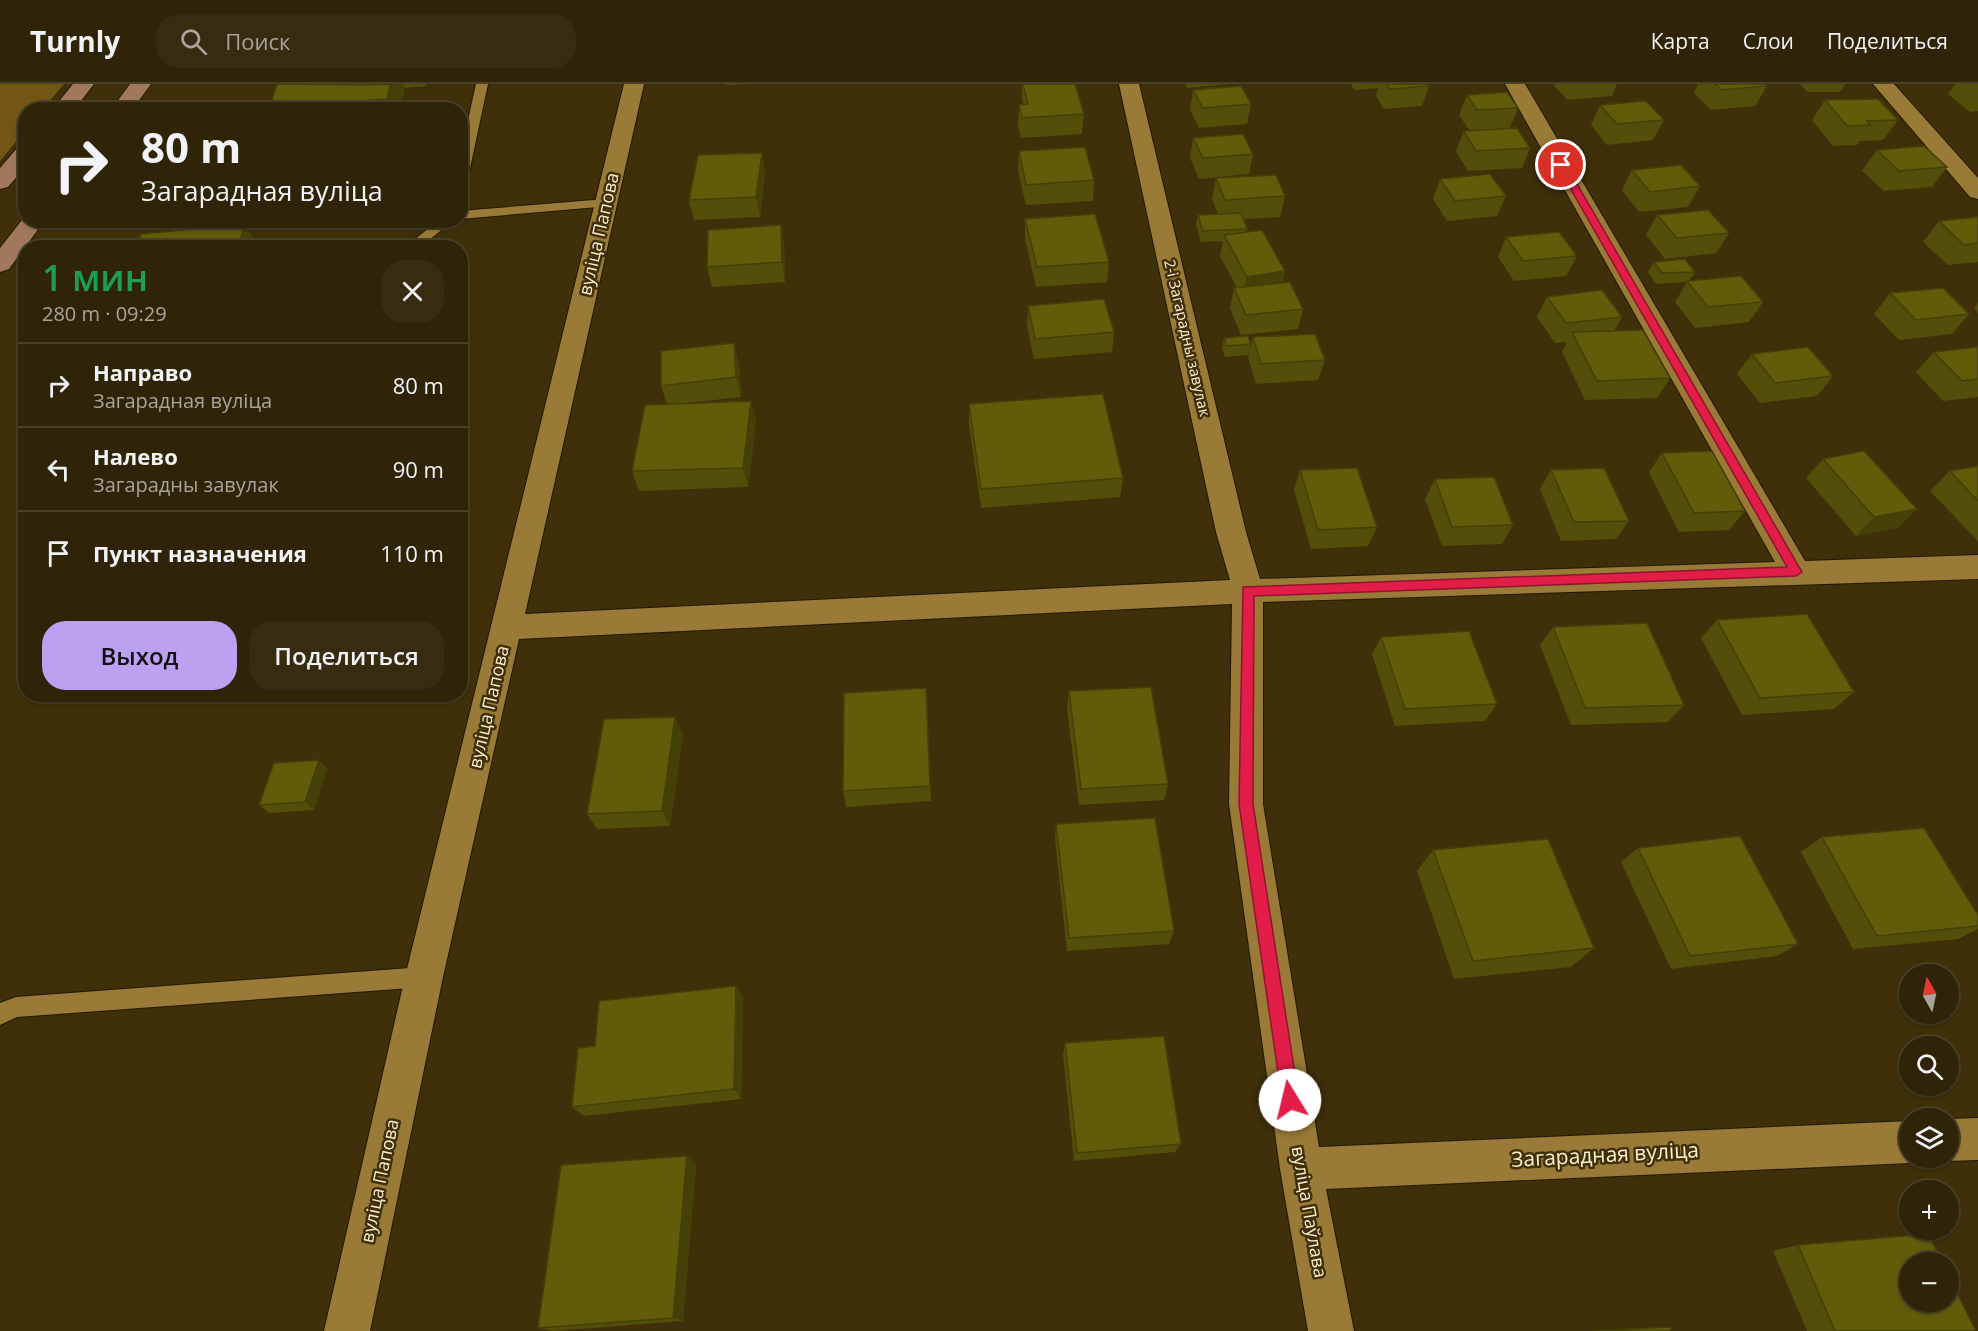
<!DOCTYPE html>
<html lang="ru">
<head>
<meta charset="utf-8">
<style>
  body { margin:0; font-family:"Open Sans",sans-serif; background:#372c12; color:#f1f3f6; height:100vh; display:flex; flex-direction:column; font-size:22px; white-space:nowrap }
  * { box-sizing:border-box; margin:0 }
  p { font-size:20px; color:#a7a49c }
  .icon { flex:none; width:33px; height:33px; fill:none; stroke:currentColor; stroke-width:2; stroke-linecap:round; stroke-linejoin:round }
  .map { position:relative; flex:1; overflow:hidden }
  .details { position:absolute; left:18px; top:156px; width:450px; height:462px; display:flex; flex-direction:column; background:#2f2408; border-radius:24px; box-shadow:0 2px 4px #0004,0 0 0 2px #4a4129 }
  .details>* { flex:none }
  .top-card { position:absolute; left:18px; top:18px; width:450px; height:126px; border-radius:24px; box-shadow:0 2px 4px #0004,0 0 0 2px #4a4129; background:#2f2408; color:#f1f3f6; overflow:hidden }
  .needle { width:39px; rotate:351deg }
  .buttons { position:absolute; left:1899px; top:880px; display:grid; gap:12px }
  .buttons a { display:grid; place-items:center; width:60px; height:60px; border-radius:50%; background:#2f2408; box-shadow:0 2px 4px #0004,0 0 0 2px #4a4129; font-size:30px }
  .pin { position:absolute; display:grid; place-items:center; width:51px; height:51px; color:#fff; margin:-26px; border:3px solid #fff; border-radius:50%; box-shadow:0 2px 6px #0007 }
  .me { position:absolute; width:66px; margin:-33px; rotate:351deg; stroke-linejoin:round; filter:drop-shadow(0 0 4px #0008) }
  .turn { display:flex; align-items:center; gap:21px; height:126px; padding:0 24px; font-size:27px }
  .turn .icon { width:78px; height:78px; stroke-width:2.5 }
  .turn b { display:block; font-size:42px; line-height:51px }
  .round { display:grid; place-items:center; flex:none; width:63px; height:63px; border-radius:24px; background:#372c12 }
  .overview { display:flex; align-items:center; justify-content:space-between; height:102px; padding:0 24px }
  h1 { font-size:36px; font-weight:600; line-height:45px; color:#1e9e55 }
  .cta { display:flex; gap:12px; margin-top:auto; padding:12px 24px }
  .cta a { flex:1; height:69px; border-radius:24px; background:#bca0f2; color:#111; font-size:24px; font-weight:600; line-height:69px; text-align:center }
  .cta a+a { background:#372c12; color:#f1f3f6 }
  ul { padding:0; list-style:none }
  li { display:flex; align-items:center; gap:18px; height:84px; padding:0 24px; border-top:2px solid #4a4129 }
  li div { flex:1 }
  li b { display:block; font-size:22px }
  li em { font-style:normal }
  header { display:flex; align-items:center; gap:36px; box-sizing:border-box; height:84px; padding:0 30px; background:#2f2408; border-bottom:2px solid #4a4129 }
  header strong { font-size:28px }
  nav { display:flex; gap:33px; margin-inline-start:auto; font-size:21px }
  .search { width:420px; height:54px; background:#372c12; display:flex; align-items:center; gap:15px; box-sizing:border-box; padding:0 21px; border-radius:24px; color:#a7a49c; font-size:22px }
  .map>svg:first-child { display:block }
  .green { fill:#725613 }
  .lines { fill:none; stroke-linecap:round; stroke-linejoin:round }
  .service-casing { stroke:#221804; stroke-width:2 }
  .minor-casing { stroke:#221804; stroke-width:2 }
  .secondary-casing { stroke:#221804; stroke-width:2 }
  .service { fill:#997a37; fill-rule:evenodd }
  .minor { fill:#997a37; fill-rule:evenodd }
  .secondary { fill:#a1785d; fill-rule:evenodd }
  .wall { fill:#534e09 }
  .shaded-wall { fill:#444007 }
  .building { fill:#615b0a; stroke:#444007; stroke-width:1.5 }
  .route { fill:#e11d48; stroke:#92132f; stroke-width:1.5 }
  .labels { text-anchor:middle; stroke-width:5; stroke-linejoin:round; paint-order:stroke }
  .far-street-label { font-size:15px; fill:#feeecc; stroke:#3f300a }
  .street-label { font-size:18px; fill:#feeecc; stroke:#3f300a }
  .near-street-label { font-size:21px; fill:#feeecc; stroke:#3f300a }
</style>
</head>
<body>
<header>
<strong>Turnly</strong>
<div class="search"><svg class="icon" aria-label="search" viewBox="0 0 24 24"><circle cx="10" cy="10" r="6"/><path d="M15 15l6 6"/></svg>Поиск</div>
<nav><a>Карта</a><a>Слои</a><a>Поделиться</a></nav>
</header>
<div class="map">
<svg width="1978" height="1247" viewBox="0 0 1978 1247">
  <rect width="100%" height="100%" fill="#3f300a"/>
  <path class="green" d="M0 0H64L43 25 26 26 25 47 0 77Z"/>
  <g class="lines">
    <g class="service-casing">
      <g id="service">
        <path d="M476 0H488L466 103 460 107V72Z"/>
        <path d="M606 115 610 116V122L460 135V127Z"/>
        <path d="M439 136H454L419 164H404Z"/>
        <path d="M424 883 431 886 434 893 431 900 424 903 17 933 0 941V919L16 913Z"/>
      </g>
    </g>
    <g class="minor-casing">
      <g id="minor">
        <path d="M624 0H644L525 530 1230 496 1216 448 1119 0H1139L1246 448 1260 495 1775 478 1505 0H1525L1805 477 1978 471V495L1263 518V720L1319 1063 1910 1037V1074H1921L1910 1079 1326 1105 1354 1247H1308L1280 1085 1229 720 1232 520 519 555 443 893 370 1247H324L405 893Z"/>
        <path d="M1873 0H1894L1978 94V115L1970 113Z"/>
        <path d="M1978 1034V1076L1948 1077 1941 1074H1948V1035Z"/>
      </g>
    </g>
    <g class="secondary-casing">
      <g id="secondary">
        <path d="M73 0H94L74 26H52Z"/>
        <path d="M130 0H151L132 26H111Z"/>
        <path d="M26 61V82L8 103 0 105V84L18 63Z"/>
        <path d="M26 131V136H45L9 185 0 188V164Z"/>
      </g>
    </g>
    <use href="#service" class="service"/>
    <use href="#minor" class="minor"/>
    <use href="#secondary" class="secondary"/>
  </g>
  <g class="wall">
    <path d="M277 0H426V2L405 4 401 22 402 26H269Z"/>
    <path d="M724 0H756L725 1Z"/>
    <path d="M1022 0H1075L1084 30 1082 50 1021 54 1018 41 1019 21H1023L1022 14Z"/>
    <path d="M1185 0H1229L1187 4Z"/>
    <path d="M1351 0H1427L1429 2 1422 22 1384 25 1376 12 1378 4 1354 6Z"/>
    <path d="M1553 0H1617L1612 12 1567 16Z"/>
    <path d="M1698 0H1765L1767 2 1755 22 1711 26 1694 9Z"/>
    <path d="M1800 0H1845L1840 8H1807Z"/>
    <path d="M1955 0H1978V27L1970 28 1948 10Z"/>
    <path d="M1193 6 1251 20 1247 40 1199 44 1190 26Z"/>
    <path d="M1467 11 1518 24 1510 44 1530 64 1522 84 1468 87 1456 67 1464 47H1470L1459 31Z"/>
    <path d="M1825 16 1898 36 1883 56 1859 57 1857 61 1833 62 1812 36Z"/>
    <path d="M1600 21 1664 36 1653 56 1607 61 1591 41Z"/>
    <path d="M1193 54 1253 70 1249 90 1199 95 1190 74Z"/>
    <path d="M1877 66 1947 83 1932 103 1884 107 1862 87Z"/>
    <path d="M1019 67 1094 96 1093 117 1026 121 1018 87Z"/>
    <path d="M1632 86 1700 102 1688 123 1639 128 1622 106Z"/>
    <path d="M765 89 760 133 694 136 689 116Z"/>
    <path d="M1216 94 1285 112 1280 133 1244 135 1247 145 1246 148 1285 187 1282 199 1303 225 1298 245 1241 251 1230 224 1234 204H1237L1220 172 1223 157 1201 158 1196 141 1198 131 1218 130 1212 115Z"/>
    <path d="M1440 95 1506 112 1497 132 1447 137 1433 115Z"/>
    <path d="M1657 131 1729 149 1716 169 1665 175 1646 151Z"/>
    <path d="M1978 133V178L1948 181 1923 158 1939 137Z"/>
    <path d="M1025 135 1109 178 1107 198 1036 203 1025 155Z"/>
    <path d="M1506 153 1577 172 1566 192 1514 197 1498 173Z"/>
    <path d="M784 161 785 198 712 203 707 183Z"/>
    <path d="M1654 178 1695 188 1689 197 1763 218 1749 238 1695 244 1675 218 1687 198 1656 200 1648 188Z"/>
    <path d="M1890 209 1969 230 1952 250 1899 256 1874 230Z"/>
    <path d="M1547 213 1622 233 1614 247 1670 294 1657 314 1585 316 1562 268 1567 258 1555 259 1537 233Z"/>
    <path d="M1978 219V229L1974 224Z"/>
    <path d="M1028 222 1114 248 1112 268 1034 275 1027 242Z"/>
    <path d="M1253 253 1325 276 1318 296 1256 300 1248 273Z"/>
    <path d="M1224 254 1251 260 1248 271 1225 273 1222 264Z"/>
    <path d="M1978 263V313L1943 317 1916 288 1934 268Z"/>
    <path d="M1752 270 1833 292 1817 312 1760 319 1737 290Z"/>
    <path d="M739 279 741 313 688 319 756 337 748 403 639 407 632 387 667 320 661 302Z"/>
    <path d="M969 320 1123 394 1120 413 981 424 969 340Z"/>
    <path d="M1662 369 1745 427 1729 446 1679 448 1649 388Z"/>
    <path d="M1823 375 1898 444 1856 452 1806 394Z"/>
    <path d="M1978 382V457L1930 407 1950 387Z"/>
    <path d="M1300 386 1377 443 1368 462 1311 465 1294 406Z"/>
    <path d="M1551 386 1629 437 1616 455 1561 457 1540 405Z"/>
    <path d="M1435 395 1513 441 1502 460 1442 462 1425 415Z"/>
    <path d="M1717 536 1854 608 1834 625 1742 631 1701 554Z"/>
    <path d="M1553 543 1684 621 1668 638 1571 641 1540 561Z"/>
    <path d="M1381 553 1497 620 1485 637 1395 642 1372 570Z"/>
    <path d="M926 604 931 717 846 723 843 707Z"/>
    <path d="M1069 607 1168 700 1164 716 1079 721 1067 624Z"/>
    <path d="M683 650 670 742 597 745 587 730Z"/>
    <path d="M319 676 327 685 314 726 269 729 259 721Z"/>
    <path d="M1056 740 1174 847 1169 860 1067 867 1055 755Z"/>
    <path d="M1822 753 1978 831V845L1958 855 1853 865 1801 768Z"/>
    <path d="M1638 764 1798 860 1777 872 1671 885 1621 778Z"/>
    <path d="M1433 766 1594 864 1571 883 1454 895 1417 787Z"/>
    <path d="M736 902 743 914 741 1015 584 1032 572 1023 595 962Z"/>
    <path d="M1065 959 1181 1060 1175 1068 1074 1077 1063 970Z"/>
    <path d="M687 1072 696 1080 683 1237 553 1247 538 1244Z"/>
    <path d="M1798 1161 1976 1247H1807L1773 1167Z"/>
  </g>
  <g class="shaded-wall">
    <path d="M367 0H403L405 4 401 22 402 26H391L387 15Z"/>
    <path d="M362 17 366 26H360Z"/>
    <path d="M762 69 765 89 760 133 756 113Z"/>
    <path d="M245 140 259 164H237Z"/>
    <path d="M781 141 784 161 785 198 782 178Z"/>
    <path d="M1285 187 1280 207 1242 213 1247 193Z"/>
    <path d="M734 259 739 279 741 313 736 293Z"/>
    <path d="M751 317 756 337 748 403 743 384Z"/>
    <path d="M1917 425 1898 444 1856 452 1874 433Z"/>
    <path d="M926 604 927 622 931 717 930 702Z"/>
    <path d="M675 633 683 650 670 742 662 727Z"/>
    <path d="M319 676 327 685 314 726 305 718Z"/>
    <path d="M736 902 743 914 741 1015 734 1005Z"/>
    <path d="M687 1072 696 1080 683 1237 673 1234Z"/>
  </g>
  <g class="building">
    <path d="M277 0 367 1 390 0 387 15 362 17 360 26H269Z"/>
    <path d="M1023 0H1075L1084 30 1022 34 1019 21 1028 20Z"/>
    <path d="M1387 0H1427L1429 2 1390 5Z"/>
    <path d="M1715 0H1765L1767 2 1722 6Z"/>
    <path d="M1241 2 1251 20 1203 24 1193 6Z"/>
    <path d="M1507 8 1518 24 1477 26 1467 11Z"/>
    <path d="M1878 15 1898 36 1867 37 1870 41 1847 42 1825 16Z"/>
    <path d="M1646 17 1664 36 1617 40 1600 21Z"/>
    <path d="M1517 44 1530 64 1476 67 1464 47Z"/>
    <path d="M1243 50 1253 70 1203 74 1193 54Z"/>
    <path d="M1924 62 1947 83 1899 87 1877 66Z"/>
    <path d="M1085 63 1094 96 1026 101 1019 67Z"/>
    <path d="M762 69 756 113 689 116 698 71Z"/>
    <path d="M1681 81 1700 102 1650 108 1632 86Z"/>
    <path d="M1490 90 1506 112 1455 117 1440 95Z"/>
    <path d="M1276 91 1285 112 1225 116 1216 94Z"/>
    <path d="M1708 126 1729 149 1677 154 1657 131Z"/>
    <path d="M1241 129 1247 145 1203 147 1198 131Z"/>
    <path d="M1095 130 1109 178 1037 183 1025 135Z"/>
    <path d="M1978 133V159L1964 161 1939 137Z"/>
    <path d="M245 140 237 164H136L141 150Z"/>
    <path d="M781 141 782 178 707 183 708 146Z"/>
    <path d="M1262 146 1285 187 1247 193 1224 151Z"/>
    <path d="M1559 148 1577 172 1523 177 1506 153Z"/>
    <path d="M1685 175 1695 188 1662 189 1654 178Z"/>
    <path d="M1741 192 1763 218 1708 223 1687 197Z"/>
    <path d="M1290 198 1303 225 1246 231 1234 204Z"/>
    <path d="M1943 204 1969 230 1916 236 1890 209Z"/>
    <path d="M1602 206 1622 233 1566 239 1547 213Z"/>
    <path d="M1104 215 1114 248 1035 255 1028 222Z"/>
    <path d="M1643 246 1670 294 1597 297 1572 248Z"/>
    <path d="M1315 250 1325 276 1261 280 1253 253Z"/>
    <path d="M1248 252 1251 260 1227 262 1224 254Z"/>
    <path d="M734 259 736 293 661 302V267Z"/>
    <path d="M1808 263 1833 292 1775 299 1752 270Z"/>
    <path d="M1978 263V295L1962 297 1934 268Z"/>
    <path d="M1103 310 1123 394 981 405 969 320Z"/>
    <path d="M751 317 743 384 632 387 645 321Z"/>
    <path d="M1712 367 1745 427 1694 429 1662 369Z"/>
    <path d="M1864 367 1917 425 1874 433 1823 375Z"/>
    <path d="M1978 382V417L1950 387Z"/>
    <path d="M1357 384 1377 443 1318 446 1300 386Z"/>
    <path d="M1604 384 1629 437 1574 438 1551 386Z"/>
    <path d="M1494 393 1513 441 1452 443 1435 395Z"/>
    <path d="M1807 530 1854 608 1760 614 1717 536Z"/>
    <path d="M1647 539 1684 621 1585 624 1553 543Z"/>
    <path d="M1469 547 1497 620 1405 625 1381 553Z"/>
    <path d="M1151 603 1168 700 1081 705 1069 607Z"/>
    <path d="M926 604 930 702 843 707 844 609Z"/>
    <path d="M675 633 662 727 587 730 604 635Z"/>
    <path d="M319 676 305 718 259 721 274 679Z"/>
    <path d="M1155 734 1174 847 1069 854 1056 740Z"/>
    <path d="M1924 744 1978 831V842L1877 852 1822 753Z"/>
    <path d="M1740 752 1798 860 1690 872 1638 764Z"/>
    <path d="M1548 755 1594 864 1473 877 1433 766Z"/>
    <path d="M736 902 734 1005 572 1023 578 964 595 962 599 917Z"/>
    <path d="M1164 952 1181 1060 1077 1069 1065 959Z"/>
    <path d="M687 1072 673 1234 538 1244 561 1081Z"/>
    <path d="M1928 1150 1943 1179H1910V1218H1948V1191L1976 1247H1835L1798 1161Z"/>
    <path d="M1670 1243 1671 1247H1596Z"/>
  </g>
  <path class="route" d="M1561 79 1566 81 1802 488 1796 492 1254 512 1253 720 1299 1016 1296 1022 1290 1025 1285 1022 1282 1016 1239 720 1243 503 1787 483 1557 81Z"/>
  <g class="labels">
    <g class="far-street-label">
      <text transform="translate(1187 254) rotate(77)" y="5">2-і Загарадны завулак</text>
    </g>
    <g class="street-label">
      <text transform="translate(599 150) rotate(-77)" y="6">вуліца Папова</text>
      <text transform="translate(489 623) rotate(-77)" y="6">вуліца Папова</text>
      <text transform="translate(380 1097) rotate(-78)" y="6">вуліца Папова</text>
      <text transform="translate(1309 1128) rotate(80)" y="6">вуліца Паўлава</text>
    </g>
    <g class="near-street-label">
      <text transform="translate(1605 1071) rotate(-3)" y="7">Загарадная вуліца</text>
    </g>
  </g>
</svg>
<div class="buttons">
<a><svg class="needle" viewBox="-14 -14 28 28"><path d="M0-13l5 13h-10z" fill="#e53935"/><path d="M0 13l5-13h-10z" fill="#a7a49c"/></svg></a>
<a><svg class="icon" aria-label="search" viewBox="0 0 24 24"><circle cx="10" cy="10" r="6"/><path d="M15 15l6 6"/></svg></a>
<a><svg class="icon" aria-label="layers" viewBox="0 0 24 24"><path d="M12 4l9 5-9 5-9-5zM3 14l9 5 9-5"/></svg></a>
<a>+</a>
<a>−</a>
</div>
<div class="pin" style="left:1561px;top:81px;background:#d93025"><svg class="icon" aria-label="arrive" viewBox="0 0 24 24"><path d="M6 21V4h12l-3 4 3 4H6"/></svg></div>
<svg class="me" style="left:1290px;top:1016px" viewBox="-20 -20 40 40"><circle r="19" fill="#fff"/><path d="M0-13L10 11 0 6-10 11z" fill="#e11d48"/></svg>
<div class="top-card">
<div class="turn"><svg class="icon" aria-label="right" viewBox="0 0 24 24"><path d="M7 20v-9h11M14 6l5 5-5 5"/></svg><div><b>80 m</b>Загарадная вуліца</div></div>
</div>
<section class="details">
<div class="overview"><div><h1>1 мин</h1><p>280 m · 09:29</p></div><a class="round"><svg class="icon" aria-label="close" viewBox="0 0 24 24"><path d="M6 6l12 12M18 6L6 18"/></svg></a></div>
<ul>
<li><svg class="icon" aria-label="right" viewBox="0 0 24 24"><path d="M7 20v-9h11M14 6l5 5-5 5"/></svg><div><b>Направо</b><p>Загарадная вуліца</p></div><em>80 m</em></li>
<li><svg class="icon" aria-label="left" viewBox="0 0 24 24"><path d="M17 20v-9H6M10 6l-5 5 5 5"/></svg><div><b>Налево</b><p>Загарадны завулак</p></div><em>90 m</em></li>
<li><svg class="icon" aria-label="arrive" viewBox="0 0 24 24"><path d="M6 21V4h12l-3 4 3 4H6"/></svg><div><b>Пункт назначения</b></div><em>110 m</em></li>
</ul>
<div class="cta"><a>Выход</a><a>Поделиться</a></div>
</section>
</div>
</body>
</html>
